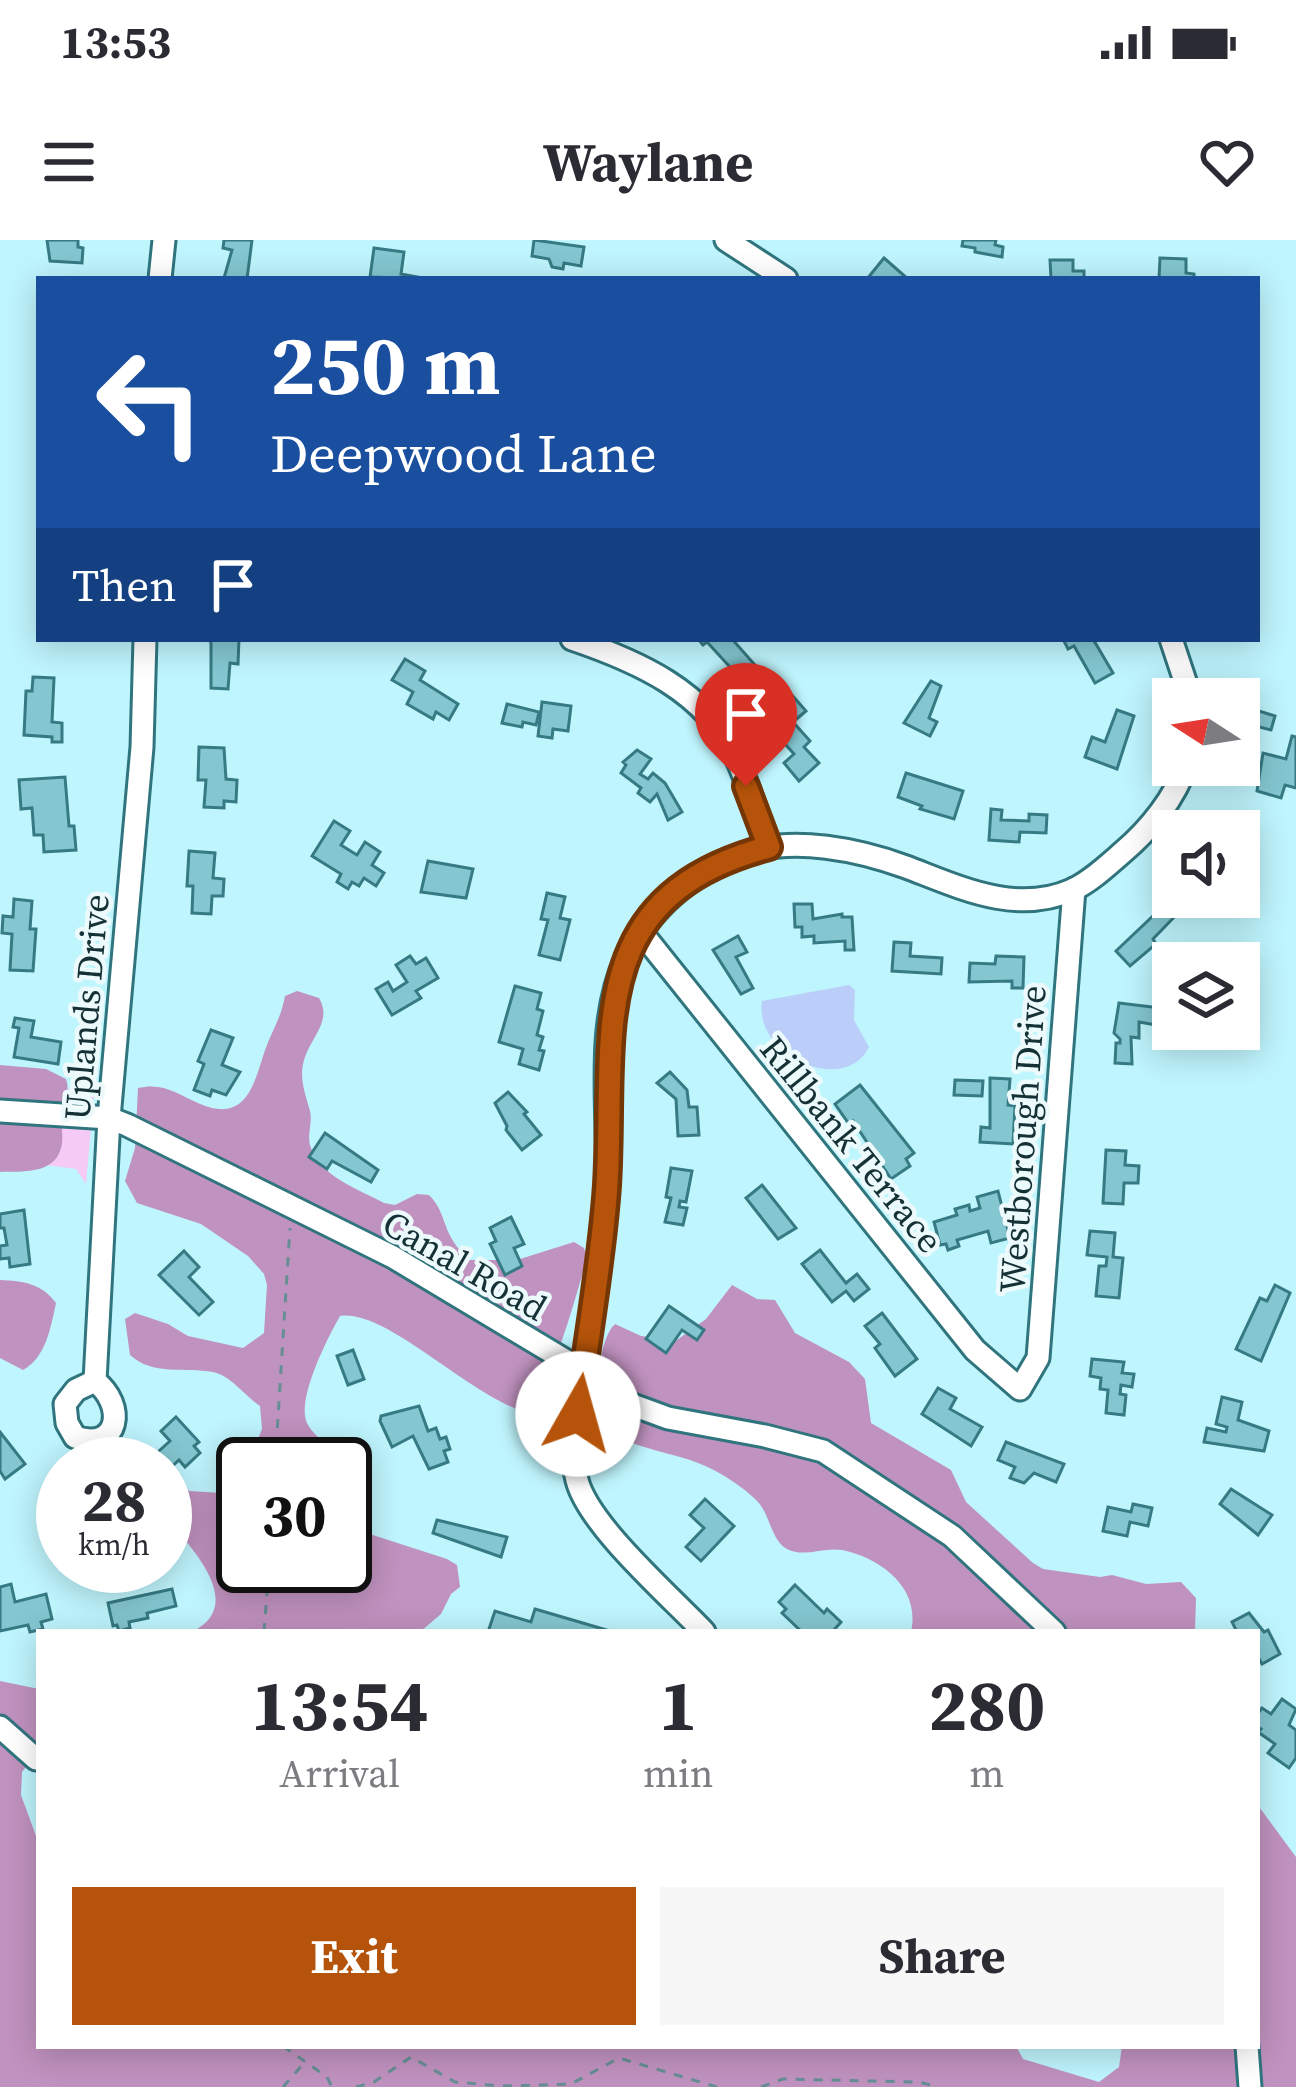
<!DOCTYPE html>
<html lang="en">
<head>
<meta charset="utf-8">
<style>
  body { margin:0; font-family:"Source Serif 4",serif; background:#f7f7f7; color:#2b2b33; height:100vh; display:flex; flex-direction:column; font-size:45px; white-space:nowrap }
  * { box-sizing:border-box; margin:0 }
  p { font-size:39px; color:#7c7c81 }
  .icon { flex:none; width:66px; height:66px; fill:none; stroke:currentColor; stroke-width:2; stroke-linecap:round; stroke-linejoin:round }
  .map { position:relative; flex:1; overflow:hidden }
  .side { position:absolute; left:36px; top:1389px; width:1224px; height:420px; display:flex; flex-direction:column; background:#fff; border-radius:0px; box-shadow:0 6px 30px #0003 }
  .side>* { flex:none }
  .top-card { position:absolute; left:36px; top:36px; width:1224px; height:366px; border-radius:0px; box-shadow:0 6px 30px #0003; background:#1a4fa0; color:#fff; overflow:hidden }
  .needle { width:78px; rotate:282deg }
  .buttons { position:absolute; left:1152px; top:438px; display:grid; gap:24px }
  .buttons a { display:grid; place-items:center; width:108px; height:108px; border-radius:0px; background:#fff; box-shadow:0 6px 30px #0003; font-size:60px }
  .speed { position:absolute; left:36px; top:1197px; display:flex; gap:24px; font-size:60px; font-weight:700; text-align:center }
  .speed>* { display:grid; place-content:center; width:156px; height:156px; border-radius:50%; background:#fff; box-shadow:0 6px 30px #0003; line-height:1 }
  .speed small { font-size:30px; font-weight:400 }
  .speed .limit { border:6px solid #111; border-radius:18px; background:#fff; color:#111 }
  .pin { position:absolute; display:grid; place-items:center; width:102px; height:102px; color:#fff; margin:-123px -51px; border-radius:50% 50% 50% 0; rotate:-45deg; box-shadow:0 0 12px #0007 }
  .pin .icon { rotate:45deg }
  .me { position:absolute; width:132px; margin:-66px; rotate:7deg; stroke-linejoin:round; filter:drop-shadow(0 0 9px #0008) }
  .turn { display:flex; align-items:center; gap:42px; height:252px; padding:0 36px; font-size:54px }
  .turn .icon { width:156px; height:156px; stroke-width:2.5 }
  .turn b { display:block; font-size:84px; line-height:102px }
  .then { display:flex; align-items:center; height:114px; padding:0 36px; background:#0003; gap:24px; font-size:45px }
  .eta { display:flex; justify-content:space-evenly; align-items:center; height:204px; text-align:center }
  .eta b { font-size:72px; font-weight:700; line-height:84px }
  .cta { display:flex; gap:24px; margin-top:auto; padding:24px 36px }
  .cta a { flex:1; height:138px; border-radius:0px; background:#b45309; color:#fff; font-size:48px; font-weight:700; line-height:138px; text-align:center }
  .cta a+a { background:#f7f7f7; color:#2b2b33 }
  .status { display:flex; justify-content:space-between; align-items:center; height:84px; padding:0 60px; background:#fff; direction:ltr }
  .status svg { height:33px; fill:currentColor }
  header { display:flex; justify-content:space-between; align-items:center; height:156px; padding:0 36px; background:#fff; font-size:54px; font-weight:700 }
  .map>svg:first-child { display:block }
  .green { fill:#f5caf4 }
  .forest { fill:#c092bf }
  .water { fill:#bbcefa }
  .building { fill:#84c7d1; stroke:#367a83; stroke-width:3 }
  .lines { fill:none; stroke-linecap:round; stroke-linejoin:round }
  .minor-casing { stroke:#30757e; stroke-width:27 }
  .path { stroke:#668e94; stroke-width:3; stroke-dasharray:9 9; stroke-linecap:butt }
  .minor { stroke:#fff; stroke-width:21 }
  .route-casing { stroke:#753606; stroke-width:30 }
  .route { stroke:#b45309; stroke-width:21 }
  .labels { text-anchor:middle; stroke-width:9; stroke-linejoin:round; paint-order:stroke }
  .street-label { font-size:36px; fill:#153135; stroke:#edfafc }
</style>
</head>
<body>
<div class="status"><b>13:53</b><svg viewBox="0 0 49 12"><path d="M0 12V9h3v3zM5 12V6h3v6zM10 12V3h3v9zM15 12V0h3v12zM26 1h20v11H26zM47 4h2v5h-2z"/></svg></div>
<header><svg class="icon" aria-label="menu" viewBox="0 0 24 24"><path d="M4 6h16M4 12h16M4 18h16"/></svg>Waylane<svg class="icon" aria-label="heart" viewBox="0 0 24 24"><path d="M12 20l-8-8c-3-5 5-10 8-4 3-6 11-1 8 4z"/></svg></header>
<div class="map">
<svg width="1296" height="1847" viewBox="0 0 1296 1847">
  <rect width="100%" height="100%" fill="#bff5fd"/>
  <path class="green" d="M0 840 79 851 95 842 86 944 76 929 0 919Z"/>
  <g class="forest">
    <path d="M297 751 319 758C332 780 313 795 305 817 298 836 305 853 310 871 313 883 306 896 311 908 321 937 360 950 384 963L395 965 417 954 429 955C449 975 440 995 470 1020H517L574 1002 584 1008 587 1019C578 1048 571 1075 561 1103 550 1129 559 1153 534 1174 476 1164 388 1068 340 1076 328 1097 294 1163 308 1185 317 1200 332 1205 336 1224H248L262 1189 260 1166C245 1156 230 1135 213 1132 185 1127 153 1136 130 1115L125 1079 135 1073 168 1084 188 1096 243 1108 264 1093 267 1045 264 1034 248 1016 201 984 137 963 125 941 135 908 138 848C163 842 178 854 200 864 253 886 255 832 269 800 276 784 282 773 285 756Z"/>
    <path d="M0 825 46 829 66 839C71 854 63 863 62 878 61 888 64 899 61 908 54 935 21 931 0 932Z"/>
    <path d="M0 1040C23 1041 41 1043 56 1063 51 1086 46 1118 23 1130L0 1118Z"/>
    <path d="M732 1045 757 1059 775 1060 795 1093 849 1122 865 1139 871 1183 951 1230 966 1262 1033 1323 1043 1329 1100 1337 1112 1335 1146 1344 1181 1342 1196 1358 1195 1392H911C921 1348 881 1318 842 1310 823 1307 804 1318 787 1309 771 1300 770 1275 758 1262 749 1252 733 1241 721 1234 681 1209 630 1214 594 1180 598 1154 597 1101 615 1084L641 1096 677 1100 706 1079Z"/>
    <path d="M243 1231V1326H345V1286L447 1319 457 1325 460 1347 451 1354 441 1374 420 1392H192C248 1364 190 1306 165 1277L168 1247 174 1244 190 1251 221 1253Z"/>
    <path d="M0 1441 39 1449V1511L22 1532 21 1555 39 1604V1806H1016L1023 1819 1099 1842 1119 1827 1122 1806H1257V1564L1296 1617V1847H0Z"/>
  </g>
  <path class="water" d="M849 745 855 750 854 780 869 807C844 857 753 815 762 761Z"/>
  <g class="building">
    <path d="M47 0H78V7L83 8 82 23 50 21Z"/>
    <path d="M224 0H252L247 39 224 38 232 10 223 8Z"/>
    <path d="M534 0 584 7 581 26 564 23 563 29 552 27 549 19 532 16Z"/>
    <path d="M963 0H996L995 5 1003 7 1002 17 975 12V8L962 6Z"/>
    <path d="M374 8 404 12 401 34 428 39 370 37Z"/>
    <path d="M884 18 908 39H867Z"/>
    <path d="M1160 18 1186 19V33L1194 34V39H1159Z"/>
    <path d="M1050 20H1073V31H1084V39H1051Z"/>
    <path d="M207 399H239L238 424 230 423 228 449 211 448V402Z"/>
    <path d="M698 399H732L755 425 740 438 707 402 703 405Z"/>
    <path d="M1063 399H1093L1113 433 1095 443 1074 406 1068 409Z"/>
    <path d="M405 419 425 431 420 440 458 464 449 480 436 472 433 479 407 464 413 452 392 440Z"/>
    <path d="M33 437 54 438 52 482 62 483V502H52V497L24 495 26 451H32Z"/>
    <path d="M931 441 941 446 929 478 937 482 930 496 904 483Z"/>
    <path d="M784 446 806 471 793 482 810 501 804 507 819 523 799 541 784 523 794 514 776 494 780 491 756 471Z"/>
    <path d="M542 462 571 466 568 491 553 489 552 498 538 496Z"/>
    <path d="M507 464 539 472 536 485 523 482 522 487 502 483Z"/>
    <path d="M1117 470 1134 476 1117 529 1085 517 1092 497 1105 502Z"/>
    <path d="M1259 471 1275 476 1271 490 1255 486Z"/>
    <path d="M1292 496 1296 497V548L1285 545 1281 558 1257 551 1263 513 1286 519Z"/>
    <path d="M199 507 224 508 226 539 237 540 236 562 224 561V568L204 567 206 540H198Z"/>
    <path d="M637 510 651 519 640 534 648 539 653 533 665 543 682 572 668 580 657 554 650 562 638 553 641 548 621 533 626 525 623 522Z"/>
    <path d="M906 533 963 551 954 579 920 569 922 566 898 557Z"/>
    <path d="M65 537 69 586H74L76 610 44 612 43 595H34L32 568 21 569 19 540Z"/>
    <path d="M991 569 1002 570 1001 580 1029 581V574L1047 575 1046 593 1020 592 1019 602 989 600Z"/>
    <path d="M334 581 350 591 341 605 357 615 365 602 380 612 372 625 384 633 376 646 364 638 359 646 352 642 348 649 337 642 341 634 312 616Z"/>
    <path d="M189 611 215 613 213 638 224 639 223 656H212L211 674 192 673 193 646H187Z"/>
    <path d="M428 621 473 629 466 658 421 652Z"/>
    <path d="M547 653 565 657 560 678 570 680 560 720 539 715 548 680 541 679Z"/>
    <path d="M1173 657 1183 668 1153 699 1156 704 1130 726 1116 711Z"/>
    <path d="M14 659 32 661 30 689H36L33 731 10 730 12 694 2 693 3 676 13 677Z"/>
    <path d="M794 664H812L813 679 842 674V677H852L854 710H845V701L814 703V696L802 697V687H795Z"/>
    <path d="M738 696 747 712 736 717 753 748 741 754 713 710Z"/>
    <path d="M894 702 911 703 910 716 942 718 941 734 892 731Z"/>
    <path d="M410 716 416 724 426 718 438 738 416 751 421 758 392 775 376 749 388 742 393 751 407 742 396 725Z"/>
    <path d="M996 716 1024 717 1023 748H1012V741L969 742 970 723 995 724Z"/>
    <path d="M515 746 541 753 537 769 543 771 537 795 543 797 539 810 544 811 539 830 519 824 523 809 499 802Z"/>
    <path d="M1119 763 1169 769 1168 787 1139 782V798L1131 797 1132 824 1115 823 1116 803H1120V799L1114 793Z"/>
    <path d="M15 778 34 781 31 797 61 802 58 824 14 817 19 788 13 787Z"/>
    <path d="M211 790 233 798 222 825 240 832 226 855 212 850 210 856 194 850 204 824 198 821Z"/>
    <path d="M670 832 687 850 689 867H697L699 895 678 896 676 859 657 843Z"/>
    <path d="M990 838 1010 839 1008 865 1015 866 1013 904 980 902 981 887 990 888Z"/>
    <path d="M955 840 983 841 982 856 954 855Z"/>
    <path d="M860 845 914 913 906 919 910 926 891 939 853 881 849 884 835 864Z"/>
    <path d="M508 852 527 872 524 874 541 895 522 910 506 890 507 886 495 863Z"/>
    <path d="M325 893 378 930 371 942 332 921 327 929 309 917Z"/>
    <path d="M1106 910 1126 911 1125 925 1139 926 1138 943H1124L1123 964 1103 963Z"/>
    <path d="M671 928 692 931 686 962 680 961 679 967 687 968 683 985 665 982 671 958 666 957Z"/>
    <path d="M762 945 796 988 778 999 746 958Z"/>
    <path d="M998 951 1010 998 991 1003 988 991 957 1000 959 1006 948 1010 946 1004 940 1005 934 982 957 975 955 969 969 965 970 971 980 968 977 957Z"/>
    <path d="M24 970 30 1024 10 1027 9 1018 0 1019V1006L7 1005 4 988H0V974Z"/>
    <path d="M511 977 524 1004 514 1008 522 1026 505 1035 490 1004 496 1001 490 988Z"/>
    <path d="M1090 991 1115 993 1113 1017 1123 1018 1119 1058 1096 1056 1099 1026H1106L1107 1017 1087 1015Z"/>
    <path d="M820 1010 846 1043 857 1034 869 1049 854 1061 846 1051 832 1062 802 1024Z"/>
    <path d="M184 1011 199 1027 189 1037 213 1062 199 1075 159 1035Z"/>
    <path d="M1275 1045 1290 1053 1261 1121 1236 1109 1260 1058 1267 1061Z"/>
    <path d="M669 1066 704 1090 697 1100 682 1090 666 1113 646 1099Z"/>
    <path d="M882 1073 917 1119 895 1136 875 1108 880 1104 865 1086Z"/>
    <path d="M353 1110 364 1139 348 1145 337 1116Z"/>
    <path d="M1092 1119 1124 1122 1122 1133 1134 1134 1132 1147 1121 1145 1120 1154 1126 1155 1124 1175 1106 1173 1108 1150 1100 1149 1101 1138 1090 1136Z"/>
    <path d="M938 1148 956 1158 950 1169 982 1187 971 1206 922 1174Z"/>
    <path d="M1222 1157 1242 1162 1238 1180 1269 1191 1264 1211 1204 1202 1207 1188 1226 1192 1227 1187 1216 1184Z"/>
    <path d="M419 1166 428 1191 436 1188 440 1199 446 1197 450 1209 444 1211 448 1222 429 1229 413 1196 392 1207 380 1181 381 1176Z"/>
    <path d="M176 1177 199 1202 194 1206 200 1213 185 1227 179 1220 165 1233V1224L149 1220 170 1201 161 1191Z"/>
    <path d="M0 1192 25 1224 5 1239 0 1231Z"/>
    <path d="M1006 1202 1064 1224 1056 1242 1034 1233 1024 1243 1010 1238 1015 1227 998 1220Z"/>
    <path d="M1231 1249 1272 1275 1258 1295 1220 1264Z"/>
    <path d="M705 1259 734 1286 701 1321 686 1307 704 1288 690 1275Z"/>
    <path d="M1133 1264 1152 1268 1148 1286 1130 1282 1127 1296 1103 1291 1108 1267 1131 1272Z"/>
    <path d="M437 1280 507 1297 501 1317 433 1293Z"/>
    <path d="M11 1344 15 1362 46 1354 52 1379 41 1382 43 1389 30 1392 28 1385 0 1391V1347Z"/>
    <path d="M795 1345 824 1373 827 1369 841 1382 834 1390 836 1392H802L782 1373 786 1369 779 1362Z"/>
    <path d="M172 1349 176 1366 147 1373 148 1378 129 1382 130 1388 119 1391 117 1385 113 1386 108 1363Z"/>
    <path d="M535 1369 610 1391 488 1392 495 1371 531 1382Z"/>
    <path d="M1249 1373 1264 1392 1268 1390 1280 1414 1262 1424 1257 1415V1392H1237L1232 1382Z"/>
    <path d="M1282 1459 1296 1469 1289 1485 1296 1490V1518L1289 1528 1268 1513 1275 1504 1258 1492 1261 1489 1257 1486V1475L1262 1468 1271 1474Z"/>
  </g>
  <g class="lines">
    <g class="minor-casing">
      <g id="minor">
        <path d="M726 0 786 39"/>
        <path d="M160 39 164 0"/>
        <path d="M572 399C637 421 706 451 736 517 749 546 758 577 769 607"/>
        <path d="M1171 399 1191 459"/>
        <path d="M641 692 975 1110 1020 1149 1038 1118 1074 649"/>
        <path d="M0 871 109 878 127 885 393 1017 583 1131 619 1160 668 1178 765 1196 823 1211 952 1296 1054 1392"/>
        <path d="M95 1141 109 878 142 507 145 399"/>
        <path d="M95 1141C126 1165 120 1212 75 1197L67 1183 65 1164 76 1150Z"/>
        <path d="M704 1392C670 1356 588 1285 577 1240 567 1202 580 1152 586 1114 595 1057 604 1000 607 943 610 870 595 787 626 718 649 668 694 631 746 613 793 596 860 610 906 627 959 647 1015 675 1072 650 1090 642 1108 625 1123 612 1149 590 1175 558 1186 525"/>
        <path d="M0 1487 36 1519"/>
        <path d="M1247 1806 1250 1847"/>
      </g>
    </g>
    <g class="path">
      <path d="M275 1224 290 988"/>
      <path d="M264 1392 269 1326"/>
      <path d="M38 1538 39 1590"/>
      <path d="M283 1806 327 1837 332 1847"/>
      <path d="M283 1847 304 1823"/>
      <path d="M356 1847 374 1842 411 1817 455 1842 501 1846 571 1844 619 1818 717 1847"/>
      <path d="M761 1847 783 1839 918 1842 939 1847"/>
    </g>
    <use href="#minor" class="minor"/>
  </g>
  <g class="lines">
    <g class="route-casing">
      <path id="route" d="M578 1174C587 1098 602 1022 607 945 616 795 580 657 769 607L746 546"/>
    </g>
    <use href="#route" class="route"/>
  </g>
  <g class="labels">
    <g class="street-label">
      <text transform="translate(86 767) rotate(-85)" y="13">Uplands Drive</text>
      <text transform="translate(1022 899) rotate(-86)" y="13">Westborough Drive</text>
      <text transform="translate(852 904) rotate(51)" y="13">Rillbank Terrace</text>
      <text transform="translate(465 1025) rotate(30)" y="13">Canal Road</text>
    </g>
  </g>
</svg>
<div class="buttons">
<a><svg class="needle" viewBox="-14 -14 28 28"><path d="M0-13l5 13h-10z" fill="#e53935"/><path d="M0 13l5-13h-10z" fill="#7c7c81"/></svg></a>
<a><svg class="icon" aria-label="sound" viewBox="0 0 24 24"><path d="M4 9h4l5-4v14l-5-4H4zM17 9q2 3 0 6"/></svg></a>
<a><svg class="icon" aria-label="layers" viewBox="0 0 24 24"><path d="M12 4l9 5-9 5-9-5zM3 14l9 5 9-5"/></svg></a>
</div>
<div class="speed"><div>28<small>km/h</small></div><div class="limit">30</div></div>
<div class="pin" style="left:746px;top:546px;background:#d93025"><svg class="icon" aria-label="arrive" viewBox="0 0 24 24"><path d="M6 21V4h12l-3 4 3 4H6"/></svg></div>
<svg class="me" style="left:578px;top:1174px" viewBox="-20 -20 40 40"><circle r="19" fill="#fff"/><path d="M0-13L10 11 0 6-10 11z" fill="#b45309"/></svg>
<div class="top-card">
<div class="turn"><svg class="icon" aria-label="left" viewBox="0 0 24 24"><path d="M17 20v-9H6M10 6l-5 5 5 5"/></svg><div><b>250 m</b>Deepwood Lane</div></div>
<div class="then">Then<svg class="icon" aria-label="arrive" viewBox="0 0 24 24"><path d="M6 21V4h12l-3 4 3 4H6"/></svg></div>
</div>
<section class="side">
<div class="eta">
<div><b>13:54</b><p>Arrival</p></div>
<div><b>1</b><p>min</p></div>
<div><b>280</b><p>m</p></div>
</div>
<div class="cta"><a>Exit</a><a>Share</a></div>
</section>
</div>
</body>
</html>
